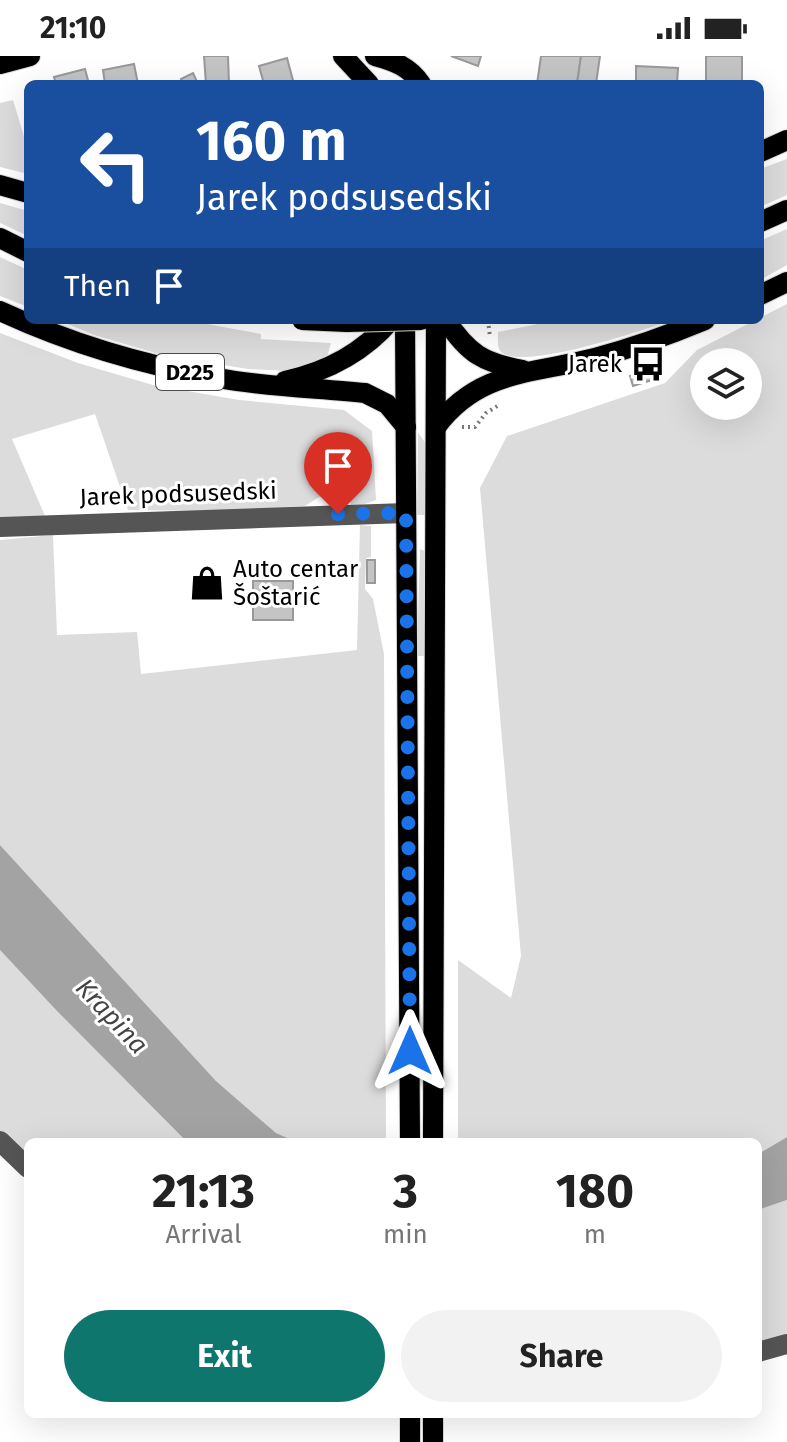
<!DOCTYPE html>
<html lang="en">
<head>
<meta charset="utf-8">
<style>
  body { margin:0; font-family:"Fira Sans",sans-serif; background:#f2f2f2; color:#222; height:100vh; display:flex; flex-direction:column; font-size:30px; white-space:nowrap }
  * { box-sizing:border-box; margin:0 }
  p { font-size:26px; color:#767676 }
  .icon { flex:none; width:44px; height:44px; fill:none; stroke:currentColor; stroke-width:2; stroke-linecap:round; stroke-linejoin:round }
  .map { position:relative; flex:1; overflow:hidden }
  .details { position:absolute; left:24px; top:1082px; width:738px; height:280px; display:flex; flex-direction:column; background:#fff; border-radius:12px; box-shadow:0 8px 32px #0002 }
  .details>* { flex:none }
  .hud { position:absolute; left:24px; top:24px; width:740px; height:244px; border-radius:12px; box-shadow:0 8px 32px #0002; background:#1a4fa0; color:#fff; overflow:hidden }
  .controls { position:absolute; left:690px; top:292px; display:grid; gap:16px }
  .controls a { display:grid; place-items:center; width:72px; height:72px; border-radius:50%; background:#fff; box-shadow:0 8px 32px #0002; font-size:40px }
  .pin { position:absolute; display:grid; place-items:center; width:68px; height:68px; color:#fff; margin:-82px -34px; border-radius:50% 50% 50% 0; rotate:-45deg; box-shadow:0 0 8px #0007 }
  .pin .icon { rotate:45deg }
  .me { position:absolute; width:88px; margin:-44px; rotate:0deg; stroke-linejoin:round; filter:drop-shadow(0 0 6px #0008) }
  .turn { display:flex; align-items:center; gap:28px; height:168px; padding:0 40px; font-size:36px }
  .turn .icon { width:104px; height:104px; stroke-width:2.5 }
  .turn b { display:block; font-size:56px; line-height:68px }
  .then { display:flex; align-items:center; height:76px; padding:0 40px; background:#0003; gap:16px; font-size:30px }
  .eta { display:flex; justify-content:space-evenly; align-items:center; height:136px; text-align:center }
  .eta b { font-size:48px; font-weight:700; line-height:56px }
  .cta { display:flex; gap:16px; margin-top:auto; padding:16px 40px }
  .cta a { flex:1; height:92px; border-radius:48px; background:#0f766e; color:#fff; font-size:32px; font-weight:700; line-height:92px; text-align:center }
  .cta a+a { background:#f2f2f2; color:#222 }
  .status { display:flex; justify-content:space-between; align-items:center; height:56px; padding:0 40px; background:#fff; direction:ltr }
  .status svg { height:22px; fill:currentColor }
  .map>svg:first-child { display:block }
  .green { fill:#dcdcdc; fill-rule:evenodd }
  .water { fill:#a3a3a3 }
  .building { fill:#c4c4c4; stroke:#999; stroke-width:2 }
  .lines { fill:none; stroke-linecap:round; stroke-linejoin:round }
  .major-casing { stroke:#dbdbdb; stroke-width:22 }
  .path { stroke:#777; stroke-width:4; stroke-dasharray:2 4; stroke-linecap:butt }
  .minor { stroke:#555; stroke-width:20 }
  .major { stroke:#000; stroke-width:20 }
  .major-bridge-casing { stroke:#dbdbdb; stroke-width:22; stroke-linecap:butt }
  .major-bridge { stroke:#000; stroke-width:20 }
  .route { stroke:#1a73e8; stroke-width:14; stroke-dasharray:0 25.2 }
  .labels { text-anchor:middle; stroke-width:6; stroke-linejoin:round; paint-order:stroke }
  .shield { fill:#fff; stroke:#4c4c4c; stroke-width:2 }
  .shield-label { font-size:22px; font-weight:bold; fill:#000 }
  .poi-label { font-size:24px; fill:#000; stroke:#fff; text-anchor:end }
  .street-label { font-size:24px; fill:#000; stroke:#fff }
  .water-label { font-size:26px; font-style:italic; fill:#444; stroke:#fff }
</style>
</head>
<body>
<div class="status"><b>21:10</b><svg viewBox="0 0 49 12"><path d="M0 12V9h3v3zM5 12V6h3v6zM10 12V3h3v9zM15 12V0h3v12zM26 1h20v11H26zM47 4h2v5h-2z"/></svg></div>
<div class="map">
<svg width="787" height="1386" viewBox="0 0 787 1386">
  <rect width="100%" height="100%" fill="#fff"/>
  <g class="green">
    <path d="M13 44 28 94V118L0 111V47Z"/>
    <path d="M787 103V139L760 151V113Z"/>
    <path d="M0 147 28 155V180L0 167Z"/>
    <path d="M787 173V209L760 224V185Z"/>
    <path d="M0 201 28 214V251L0 240Z"/>
    <path d="M787 248V1081L758 1098V1086H458V904L511 942 521 900 480 432 507 380 665 327 697 294ZM704 306H748V350H704Z"/>
    <path d="M58 264H185L261 278V283L331 287 326 305 289 315 248 313 162 299 94 279Z"/>
    <path d="M558 264H673C646 273 519 317 500 295 497 291 498 281 498 276Z"/>
    <path d="M0 277 78 307 153 329 239 344 344 354 372 375 376 444 359 450 351 449 349 435 319 441 305 450 216 455 128 454 95 358 12 383 45 460 0 461Z"/>
    <path d="M418 377 425 386V459H417Z"/>
    <path d="M360 469 371 470V501L366 502 365 533 373 543 384 598 386 1086H297L276 1077 216 1025 0 789V484L53 479 57 579 137 576 141 618 357 594Z"/>
    <path d="M420 493 425 495 424 600H417Z"/>
    <path d="M0 894 56 954 187 1086H28V1108L0 1081Z"/>
    <path d="M787 1144V1280L758 1290V1154Z"/>
  </g>
  <g class="water">
    <path d="M0 789 216 1025 276 1077 297 1086H187L56 954 0 894Z"/>
    <path d="M787 1081V1144L758 1154V1098Z"/>
  </g>
  <g class="building">
    <path d="M204 0H228L229 28H206Z"/>
    <path d="M451 0H481L478 10Z"/>
    <path d="M541 0H581L577 28H537Z"/>
    <path d="M581 0H600L596 28H577Z"/>
    <rect x="706" y="0" width="36" height="28"/>
    <path d="M287 2 294 28H264L259 10Z"/>
    <path d="M134 8 138 28H105L103 14Z"/>
    <path d="M636 10 678 12 677 28H636Z"/>
    <path d="M85 13 89 28H56L54 21Z"/>
    <path d="M193 17 198 28H183L181 23Z"/>
    <path d="M649 314 652 324 633 330 630 320Z"/>
    <rect x="367" y="504" width="8" height="23"/>
    <rect x="253" y="525" width="40" height="39"/>
  </g>
  <g class="lines">
    <g class="major-casing">
      <g id="major">
        <path d="M343 0 369 28"/>
        <path d="M375 0C394 5 410 11 421 28"/>
        <path d="M0 8 30 0"/>
        <path d="M760 96 787 84"/>
        <path d="M0 129 28 137"/>
        <path d="M760 166 787 154"/>
        <path d="M0 182 28 196"/>
        <path d="M760 239 787 226"/>
        <path d="M0 255C69 287 143 309 218 322 266 331 316 332 365 337L387 348 406 371"/>
        <path d="M405 264 410 1086"/>
        <path d="M446 264C468 298 484 307 523 314"/>
        <path d="M285 325C328 315 363 297 391 264"/>
        <path d="M436 371C478 314 533 318 595 302 632 292 669 279 705 264"/>
        <path d="M433 1086 436 264"/>
        <path d="M410 1358V1386"/>
        <path d="M433 1358V1386"/>
      </g>
    </g>
    <g class="path">
      <path d="M488 264 490 281"/>
      <path d="M462 371H475L486 357 499 349"/>
    </g>
    <g class="minor">
      <path d="M0 471 406 457"/>
      <path d="M0 1085 28 1112"/>
      <path d="M758 1296 787 1288"/>
    </g>
    <use href="#major" class="major"/>
    <g class="major-bridge-casing">
      <path id="major-bridge" d="M302 264 347 266 421 264"/>
    </g>
    <use href="#major-bridge" class="major-bridge"/>
  </g>
  <g class="lines">
    <path class="route" d="M338 458 406 457 410 995"/>
  </g>
  <defs>
    <g id="bus-bare" transform="scale(2.76)"><path d="M-5-6H5V4H4V6H2V4H-2V6H-4V4H-5ZM-3.5-4V0h7V-4ZM-3.5 1.2v1.5H-2V1.2ZM2 1.2v1.5H3.5V1.2Z" fill="#000" stroke="#fff" stroke-width="2.5" paint-order="stroke"/></g>
    <g id="shop-bare" transform="scale(2.76)"><path d="M-5-2.5h2.3a2.7 3.5 0 0 1 5.4 0H5L5.5 6h-11ZM-1.5-2.5h3a1.5 2.3 0 0 0-3 0Z" fill="#000" stroke="#fff" stroke-width="2.5" paint-order="stroke"/></g>
  </defs>
  <g fill-rule="evenodd">
    <use href="#bus-bare" x="648" y="308"/>
    <use href="#shop-bare" x="207" y="527"/>
  </g>
  <g class="labels">
    <rect class="shield" x="156" y="298" width="68" height="36" rx="6"/>
    <g class="shield-label">
      <text x="190" y="324">D225</text>
    </g>
    <g class="poi-label">
      <text x="622" y="316">Jarek</text>
      <text x="233" y="521" text-anchor="start">Auto centar<tspan x="233" dy="28">Šoštarić</tspan></text>
    </g>
    <g class="street-label">
      <text transform="translate(178 438) rotate(-2)" y="8">Jarek podsusedski</text>
    </g>
    <g class="water-label">
      <text transform="translate(112 960) rotate(47)" y="9">Krapina</text>
    </g>
  </g>
</svg>
<div class="controls">
<a><svg class="icon" aria-label="layers" viewBox="0 0 24 24"><path d="M12 4l9 5-9 5-9-5zM3 14l9 5 9-5"/></svg></a>
</div>
<div class="pin" style="left:338px;top:458px;background:#d93025"><svg class="icon" aria-label="arrive" viewBox="0 0 24 24"><path d="M6 21V4h12l-3 4 3 4H6"/></svg></div>
<svg class="me" style="left:410px;top:995px" viewBox="-20 -20 40 40"><path d="M0-17L14 15 0 8-14 15z" fill="#1a73e8" stroke="#fff" stroke-width="4"/></svg>
<div class="hud">
<div class="turn"><svg class="icon" aria-label="left" viewBox="0 0 24 24"><path d="M17 20v-9H6M10 6l-5 5 5 5"/></svg><div><b>160 m</b>Jarek podsusedski</div></div>
<div class="then">Then<svg class="icon" aria-label="arrive" viewBox="0 0 24 24"><path d="M6 21V4h12l-3 4 3 4H6"/></svg></div>
</div>
<section class="details">
<div class="eta">
<div><b>21:13</b><p>Arrival</p></div>
<div><b>3</b><p>min</p></div>
<div><b>180</b><p>m</p></div>
</div>
<div class="cta"><a>Exit</a><a>Share</a></div>
</section>
</div>
</body>
</html>
